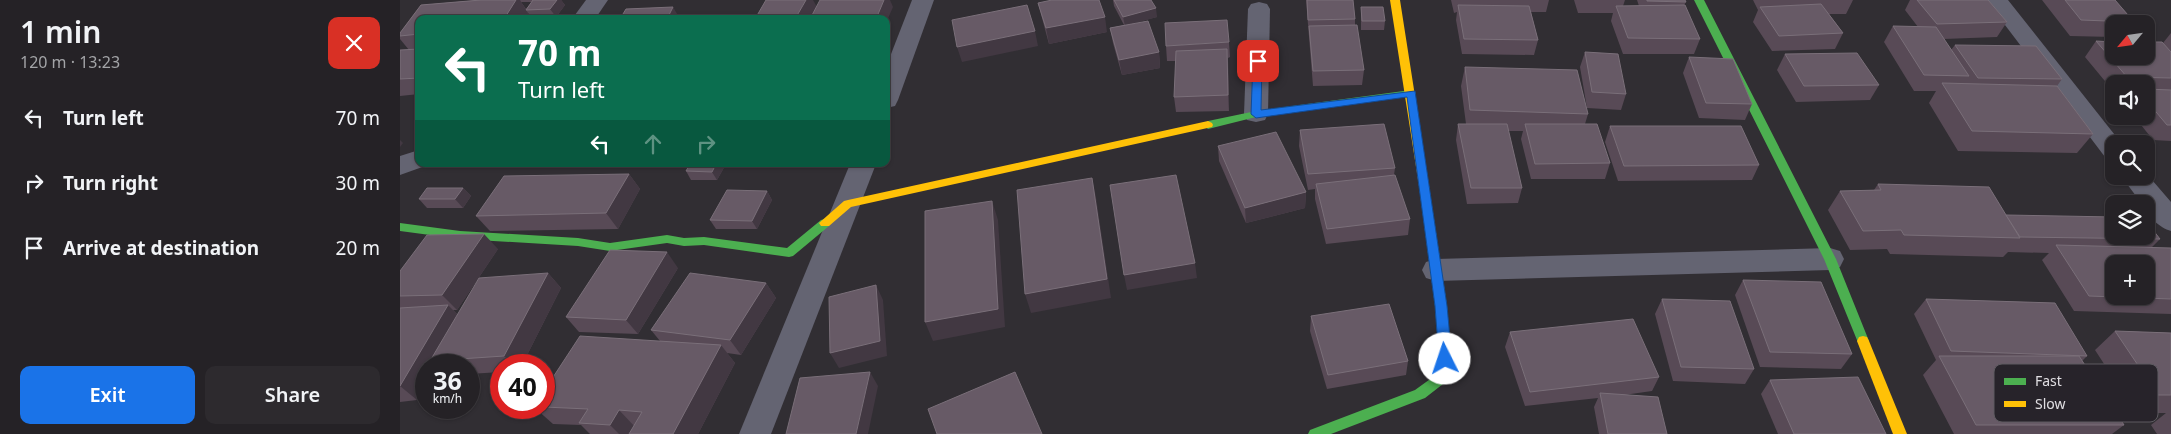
<!DOCTYPE html>
<html lang="en">
<head>
<meta charset="utf-8">
<style>
  body { margin:0; font-family:"Noto Sans",sans-serif; background:#2d2a2e; color:#f1f3f6; height:100vh; display:flex; flex-direction:column; font-size:19px; white-space:nowrap }
  * { box-sizing:border-box; margin:0 }
  p { font-size:16px; color:#a3a4a7 }
  .icon { flex:none; width:28px; height:28px; fill:none; stroke:currentColor; stroke-width:2; stroke-linecap:round; stroke-linejoin:round }
  .map { position:relative; flex:1; overflow:hidden }
  .drawer { display:flex; flex-direction:column; background:#252226; width:400px }
  .drawer>* { flex:none }
  .top-card { position:absolute; left:15px; top:15px; width:475px; height:152px; border-radius:10px; box-shadow:0 1px 4px #0004,0 0 0 1px #423f43; background:#0b6e4f; color:#fff; overflow:hidden }
  .needle { width:32px; rotate:241deg }
  .controls { position:absolute; left:1705px; top:15px; display:grid; gap:10px }
  .controls a { display:grid; place-items:center; width:50px; height:50px; border-radius:10px; background:#252226; box-shadow:0 1px 4px #0004,0 0 0 1px #423f43; font-size:25px }
  .speed { position:absolute; left:15px; top:354px; display:flex; gap:10px; font-size:25px; font-weight:700; text-align:center }
  .speed>* { display:grid; place-content:center; width:65px; height:65px; border-radius:50%; background:#252226; box-shadow:0 1px 4px #0004,0 0 0 1px #423f43; line-height:1 }
  .speed small { font-size:12px; font-weight:400 }
  .speed .limit { border:8px solid #d22; background:#fff; color:#111 }
  .pin { position:absolute; display:grid; place-items:center; width:42px; height:42px; color:#fff; margin:-21px; border-radius:10px; box-shadow:0 2px 8px #0006 }
  .me { position:absolute; width:55px; margin:-28px; rotate:356deg; stroke-linejoin:round; filter:drop-shadow(0 0 4px #0008) }
  .turn { display:flex; align-items:center; gap:18px; height:105px; padding:0 20px; font-size:22px }
  .turn .icon { width:65px; height:65px; stroke-width:2.5 }
  .turn b { display:block; font-size:35px; line-height:42px }
  .lanes { display:flex; align-items:center; height:48px; padding:0 20px; background:#0003; justify-content:center; gap:25px; direction:ltr }
  .lanes .off { opacity:.35 }
  .round { display:grid; place-items:center; flex:none; width:52px; height:52px; border-radius:10px; background:#2d2a2e }
  .summary { display:flex; align-items:center; justify-content:space-between; height:85px; padding:0 20px }
  h1 { font-size:30px; font-weight:600; line-height:38px }
  .button { display:flex; gap:10px; margin-top:auto; padding:10px 20px }
  .button a { flex:1; height:58px; border-radius:10px; background:#1a73e8; color:#fff; font-size:20px; font-weight:600; line-height:58px; text-align:center }
  .button a+a { background:#2d2a2e; color:#f1f3f6 }
  ul { padding:0; list-style:none }
  li { display:flex; align-items:center; gap:15px; height:65px; padding:0 20px }
  li div { flex:1 }
  li b { display:block; font-size:19px }
  li em { font-style:normal }
  main { display:flex; flex:1; min-height:0 }
  .map>svg:first-child { display:block }
  .lines { fill:none; stroke-linecap:round; stroke-linejoin:round }
  .street { fill:#646472; fill-rule:evenodd }
  .fast { fill:#4caf50; fill-rule:evenodd }
  .slow { fill:#ffc107; fill-rule:evenodd }
  .wall { fill:#584a56; fill-rule:evenodd }
  .shaded-wall { fill:#423842 }
  .building { fill:#675a66; stroke:#7a6f79; fill-rule:evenodd }
  .route { fill:#1a73e8; stroke:#114b97 }
  .key { fill:#27232a; stroke:#5e5b61; stroke-width:1 }
  .key-label { font-size:14px; fill:#e0dee2 }
</style>
</head>
<body>
<main>
<section class="drawer">
<div class="summary"><div><h1>1 min</h1><p>120 m · 13:23</p></div><a class="round" style="background:#d93025;color:#fff"><svg class="icon" aria-label="close" viewBox="0 0 24 24"><path d="M6 6l12 12M18 6L6 18"/></svg></a></div>
<ul>
<li><svg class="icon" aria-label="left" viewBox="0 0 24 24"><path d="M17 20v-9H6M10 6l-5 5 5 5"/></svg><div><b>Turn left</b></div><em>70 m</em></li>
<li><svg class="icon" aria-label="right" viewBox="0 0 24 24"><path d="M7 20v-9h11M14 6l5 5-5 5"/></svg><div><b>Turn right</b></div><em>30 m</em></li>
<li><svg class="icon" aria-label="arrive" viewBox="0 0 24 24"><path d="M6 21V4h12l-3 4 3 4H6"/></svg><div><b>Arrive at destination</b></div><em>20 m</em></li>
</ul>
<div class="button"><a>Exit</a><a>Share</a></div>
</section>
<div class="map">
<svg width="1771" height="434" viewBox="0 0 1771 434">
  <rect width="100%" height="100%" fill="#312e33"/>
  <g class="lines">
    <g class="street">
      <path d="M186 0H208L195 19H172Z"/>
      <path d="M512 0H534L498 100 495 106 486 108V67Z"/>
      <path d="M1586 0H1608L1722 144H1714V160L1705 157Z"/>
      <path d="M859 2 867 4 870 9 868 114 865 120 856 122 847 120 844 114 848 9 851 4Z"/>
      <path d="M19 150V164H29L28 165 0 175V156Z"/>
      <path d="M450 164H476L371 434H339Z"/>
      <path d="M1746 173 1771 202V231C1760 228 1746 216 1746 204H1742L1721 176H1746Z"/>
      <path d="M1430 248 1440 251 1444 259 1440 267 1430 270 1036 281 1026 278 1022 270 1026 262 1036 259Z"/>
    </g>
    <g class="fast">
      <path d="M1294 0H1304L1436 259 1469 341 1467 345 1463 346 1459 345 1424 259Z"/>
      <path d="M1011 90 1016 93 1015 95 856 117 808 129 803 125 808 121 856 111Z"/>
      <path d="M1024 182 1029 186 1047 306 1051 359 1043 384 1025 398 931 434H908L910 430 1015 390 1033 377 1039 359 1035 306 1019 186Z"/>
      <path d="M425 219 431 223 429 226 393 256 389 257 304 245 284 246 267 243 210 251 178 246 60 239 0 231V223L60 231 178 238 210 243 267 235 284 238 304 237 387 248 421 220Z"/>
    </g>
    <g class="slow">
      <path d="M990 0H1000L1029 186 1024 190 1019 186Z"/>
      <path d="M808 121 812 123 813 125 812 127 451 207 429 226H421L419 223 444 201 448 200Z"/>
      <path d="M1463 336 1467 337 1469 341 1507 434H1493L1457 341 1459 337Z"/>
    </g>
  </g>
  <g class="wall">
    <path d="M78 0H161L165 5 156 17 132 18 128 13 125 19H19V94L0 96V50H9L0 39V33L21 5ZM121 2H132L126 9Z"/>
    <path d="M713 0H751L757 17 733 23 759 52 760 68 722 75 713 43 710 28 724 25 714 6Z"/>
    <path d="M906 0H953L955 19V25L964 70 962 85 913 86Z"/>
    <path d="M1051 0H1149L1146 12H1131L1138 40 1134 55 1062 54 1056 20 1057 12 1054 13Z"/>
    <path d="M1174 0H1225L1223 6H1239L1237 0H1285L1286 2 1284 5 1300 39 1294 54H1223L1211 21 1213 13H1178Z"/>
    <path d="M1353 0H1453L1446 14H1429L1443 33 1435 49 1372 51 1353 22 1358 10Z"/>
    <path d="M1510 0H1588L1607 22 1597 37 1544 39 1551 50 1555 45 1662 79 1657 86 1693 134 1677 153 1558 151 1529 103 1536 91H1514L1484 42 1493 26 1518 27 1505 10Z"/>
    <path d="M1642 0H1715L1734 22 1732 24H1714V37L1670 36Z"/>
    <path d="M638 3 707 32 649 44 642 18Z"/>
    <path d="M961 7 985 21 984 30H961Z"/>
    <path d="M1771 33V141L1753 140 1734 116H1746V84H1714V92L1685 57 1696 41 1763 43Z"/>
    <path d="M829 42 830 57 828 58 829 111 776 112 774 97 776 61H767L766 46Z"/>
    <path d="M1185 52 1226 94 1221 110 1187 108 1180 67Z"/>
    <path d="M1385 54 1479 85 1470 100 1396 102 1377 70Z"/>
    <path d="M1289 57 1352 104 1345 120 1299 118 1283 73Z"/>
    <path d="M1065 67 1188 114 1185 124 1210 163 1205 179H1131L1121 139 1123 131H1108L1122 188 1118 203 1067 204 1056 140 1058 124H1066L1061 86Z"/>
    <path d="M1210 126 1359 165 1352 180 1218 181 1205 142Z"/>
    <path d="M900 130 995 168 994 175 1010 219 1008 235 926 244 915 199V189L908 190 899 146Z"/>
    <path d="M818 146 906 192 905 208 846 223 819 161Z"/>
    <path d="M326 164 317 180H291L286 171Z"/>
    <path d="M229 174 240 189 218 229 90 231 76 216Z"/>
    <path d="M1478 184 1606 215 1760 239 1751 248 1771 249V314L1674 311 1642 260 1649 253 1608 252 1603 257 1490 254 1487 249 1450 250 1428 210 1440 191 1474 190Z"/>
    <path d="M63 188 71 196 63 208H27L19 199Z"/>
    <path d="M367 191 372 200 357 229H316L310 220Z"/>
    <path d="M98 249 57 310H53L58 315 148 273 161 288 122 365H101V372L69 374V365H26V385L17 400 0 402V271Z"/>
    <path d="M278 268 238 334 179 332 166 317Z"/>
    <path d="M1343 280 1452 354 1441 369 1360 367 1335 295Z"/>
    <path d="M366 283 376 298 341 355 327 353 335 363 298 434H190L181 425 153 424 135 408H144V391L260 341 251 330Z"/>
    <path d="M1262 299 1354 369 1345 384 1273 381 1255 314Z"/>
    <path d="M1526 299 1687 356 1682 361 1724 425 1712 434H1554L1523 375 1536 360 1514 314Z"/>
    <path d="M911 316 1008 361 1006 375 927 389 910 331Z"/>
    <path d="M1715 331 1771 333V434H1757L1751 425 1766 413H1736L1695 350Z"/>
    <path d="M1110 332 1259 377 1252 391 1224 395 1267 434H1199L1194 407 1198 398 1125 406 1105 347Z"/>
    <path d="M1370 380 1486 434H1378L1361 394Z"/>
  </g>
  <g class="shaded-wall">
    <path d="M116 0H120L128 13 125 19H104Z"/>
    <path d="M157 0H161L165 5 156 17 150 9Z"/>
    <path d="M406 0H413L417 7 410 19H395Z"/>
    <path d="M484 0H490L493 7 486 23V19H476Z"/>
    <path d="M273 7 280 19H267Z"/>
    <path d="M756 8 757 17 725 26 723 17Z"/>
    <path d="M705 17 707 32 649 44 646 28Z"/>
    <path d="M635 31 638 46 562 62 557 47Z"/>
    <path d="M827 49 828 65 829 111 828 95Z"/>
    <path d="M759 52 760 68 722 75 719 60Z"/>
    <path d="M0 140 3 143 0 147Z"/>
    <path d="M316 164H326L317 180 312 172Z"/>
    <path d="M229 174 240 189 218 229 206 213Z"/>
    <path d="M692 178 696 197 711 298 631 313 625 294Z"/>
    <path d="M63 188 71 196 63 208 55 199Z"/>
    <path d="M367 191 372 200 357 229 352 221Z"/>
    <path d="M906 192 905 208 846 223 845 208Z"/>
    <path d="M592 201 598 220 605 327 533 341 525 322Z"/>
    <path d="M84 234 98 249 57 310 42 295Z"/>
    <path d="M267 252 278 268 238 334 226 320Z"/>
    <path d="M795 263 797 278 727 290 724 275Z"/>
    <path d="M148 273 161 288 122 365H114L104 356Z"/>
    <path d="M366 283 376 298 341 355 330 340Z"/>
    <path d="M476 285 483 300 487 356 439 368 430 353Z"/>
    <path d="M48 305 63 320 30 361 34 365H26V385L17 400 0 386Z"/>
    <path d="M321 345 335 363 298 434H273Z"/>
    <path d="M470 372 478 386 468 434H456Z"/>
    <path d="M219 410 236 428 233 434H219L210 425Z"/>
  </g>
  <g class="building">
    <path d="M81 0H116L104 19H19V34L0 36V33L21 5Z"/>
    <path d="M133 0H157L150 9 126 10Z"/>
    <path d="M366 0H406L395 19H355Z"/>
    <path d="M420 0H484L476 19H410Z"/>
    <path d="M652 0H699L705 17 646 28 638 3Z"/>
    <path d="M714 0H751L756 8 723 17Z"/>
    <path d="M907 0H953L955 19 908 20Z"/>
    <path d="M1247 0H1285L1286 2 1247 1Z"/>
    <path d="M1517 0H1588L1607 22 1537 24Z"/>
    <path d="M1665 0H1715L1734 22 1681 20Z"/>
    <path d="M1421 4 1443 33 1379 36 1360 7Z"/>
    <path d="M627 5 635 31 557 47 552 20Z"/>
    <path d="M1058 5 1129 6 1138 40 1064 39Z"/>
    <path d="M1285 5 1300 39 1228 38 1216 6Z"/>
    <path d="M273 7 267 19H220L226 9Z"/>
    <path d="M961 7H983L985 21H962Z"/>
    <path d="M827 20 829 42 766 46 765 23Z"/>
    <path d="M748 21 759 52 719 60 710 28Z"/>
    <path d="M957 25 964 70 913 71 909 26Z"/>
    <path d="M1493 26 1536 27 1569 76 1524 75Z"/>
    <path d="M1696 41 1714 42V56H1746V42H1762L1771 52V78L1727 77Z"/>
    <path d="M1555 45 1636 46 1662 79 1578 78Z"/>
    <path d="M19 49V78L0 79V50Z"/>
    <path d="M827 49 828 95 774 97 776 51Z"/>
    <path d="M1185 52 1218 54 1226 94 1192 92Z"/>
    <path d="M1457 53 1479 85 1404 86 1385 54Z"/>
    <path d="M1289 57 1333 59 1352 104 1306 103Z"/>
    <path d="M1065 67 1177 70 1188 114 1070 110Z"/>
    <path d="M1542 83 1657 86 1693 134 1572 131Z"/>
    <path d="M1746 89 1771 90V125H1767L1746 100Z"/>
    <path d="M984 124 995 168 908 174 900 130Z"/>
    <path d="M1058 124H1107L1122 188H1071Z"/>
    <path d="M1125 124H1197L1210 163 1135 164Z"/>
    <path d="M1210 126H1341L1359 165 1224 166Z"/>
    <path d="M876 132 906 192 845 208 818 146Z"/>
    <path d="M290 164H316L312 172 286 171Z"/>
    <path d="M229 174 206 213 76 216 104 176Z"/>
    <path d="M776 175 795 263 724 275 710 185Z"/>
    <path d="M995 175 1010 219 927 229 916 184Z"/>
    <path d="M692 178 707 279 625 294 617 190Z"/>
    <path d="M1478 184 1589 187 1620 238 1504 235 1501 230 1463 231 1440 191 1481 190Z"/>
    <path d="M27 188H63L55 199H19Z"/>
    <path d="M327 190 367 191 352 221 310 220Z"/>
    <path d="M592 201 598 309 525 322V211Z"/>
    <path d="M1606 215 1714 217V236H1746V221L1760 239 1620 237Z"/>
    <path d="M84 234 42 295 0 296V271L27 235Z"/>
    <path d="M1656 245 1771 248V299L1689 296ZM1714 264H1746V296H1714Z"/>
    <path d="M210 250 267 252 226 320 166 317Z"/>
    <path d="M148 273 104 356 30 361 79 278Z"/>
    <path d="M290 273 366 283 330 340 251 330Z"/>
    <path d="M1343 280 1421 282 1452 354 1370 352Z"/>
    <path d="M476 285 480 341 430 353 429 297Z"/>
    <path d="M1262 299 1330 301 1354 369 1281 367Z"/>
    <path d="M1526 299 1655 303 1687 356 1551 351Z"/>
    <path d="M989 304 1008 361 928 375 911 316Z"/>
    <path d="M48 305 0 386V308Z"/>
    <path d="M1233 319 1259 377 1130 392 1110 332Z"/>
    <path d="M1715 331 1771 333V395H1758Z"/>
    <path d="M180 336 321 345 273 434H229L242 412 219 410 210 425 179 423 188 409 144 407V391Z"/>
    <path d="M1539 356H1679L1724 425H1576Z"/>
    <path d="M470 372 456 434H386L400 378Z"/>
    <path d="M615 372 642 434H537L528 409Z"/>
    <path d="M1458 377 1486 434H1394L1370 380Z"/>
    <path d="M1200 393 1258 397 1267 434H1208Z"/>
  </g>
  <path class="route" d="M858 58 862 61 861 110 1015 91 1047 306 1052 359 1050 363 1045 364 1041 363 1039 359 1035 306 1007 97 856 118 851 114 853 61Z"/>
  <rect x="1594" y="364" width="164" height="58" rx="8" class="key"/>
  <rect x="1604" y="378" width="22" height="7" fill="#4caf50"/>
  <rect x="1604" y="401" width="22" height="6" fill="#ffc107"/>
  <g class="key-label">
    <text x="1635" y="386">Fast</text>
    <text x="1635" y="409">Slow</text>
  </g>
</svg>
<div class="controls">
<a><svg class="needle" viewBox="-14 -14 28 28"><path d="M0-13l5 13h-10z" fill="#e53935"/><path d="M0 13l5-13h-10z" fill="#a3a4a7"/></svg></a>
<a><svg class="icon" aria-label="sound" viewBox="0 0 24 24"><path d="M4 9h4l5-4v14l-5-4H4zM17 9q2 3 0 6"/></svg></a>
<a><svg class="icon" aria-label="search" viewBox="0 0 24 24"><circle cx="10" cy="10" r="6"/><path d="M15 15l6 6"/></svg></a>
<a><svg class="icon" aria-label="layers" viewBox="0 0 24 24"><path d="M12 4l9 5-9 5-9-5zM3 14l9 5 9-5"/></svg></a>
<a>+</a>
</div>
<div class="speed"><div>36<small>km/h</small></div><div class="limit">40</div></div>
<div class="pin" style="left:858px;top:61px;background:#d93025"><svg class="icon" aria-label="arrive" viewBox="0 0 24 24"><path d="M6 21V4h12l-3 4 3 4H6"/></svg></div>
<svg class="me" style="left:1045px;top:359px" viewBox="-20 -20 40 40"><circle r="19" fill="#fff"/><path d="M0-13L10 11 0 6-10 11z" fill="#1a73e8"/></svg>
<div class="top-card">
<div class="turn"><svg class="icon" aria-label="left" viewBox="0 0 24 24"><path d="M17 20v-9H6M10 6l-5 5 5 5"/></svg><div><b>70 m</b>Turn left</div></div>
<div class="lanes"><svg class="icon" aria-label="left" viewBox="0 0 24 24"><path d="M17 20v-9H6M10 6l-5 5 5 5"/></svg><svg class="icon off" aria-label="ahead" viewBox="0 0 24 24"><path d="M12 20V5M6 11l6-6 6 6"/></svg><svg class="icon off" aria-label="right" viewBox="0 0 24 24"><path d="M7 20v-9h11M14 6l5 5-5 5"/></svg></div>
</div>
</div>
</main>
</body>
</html>
